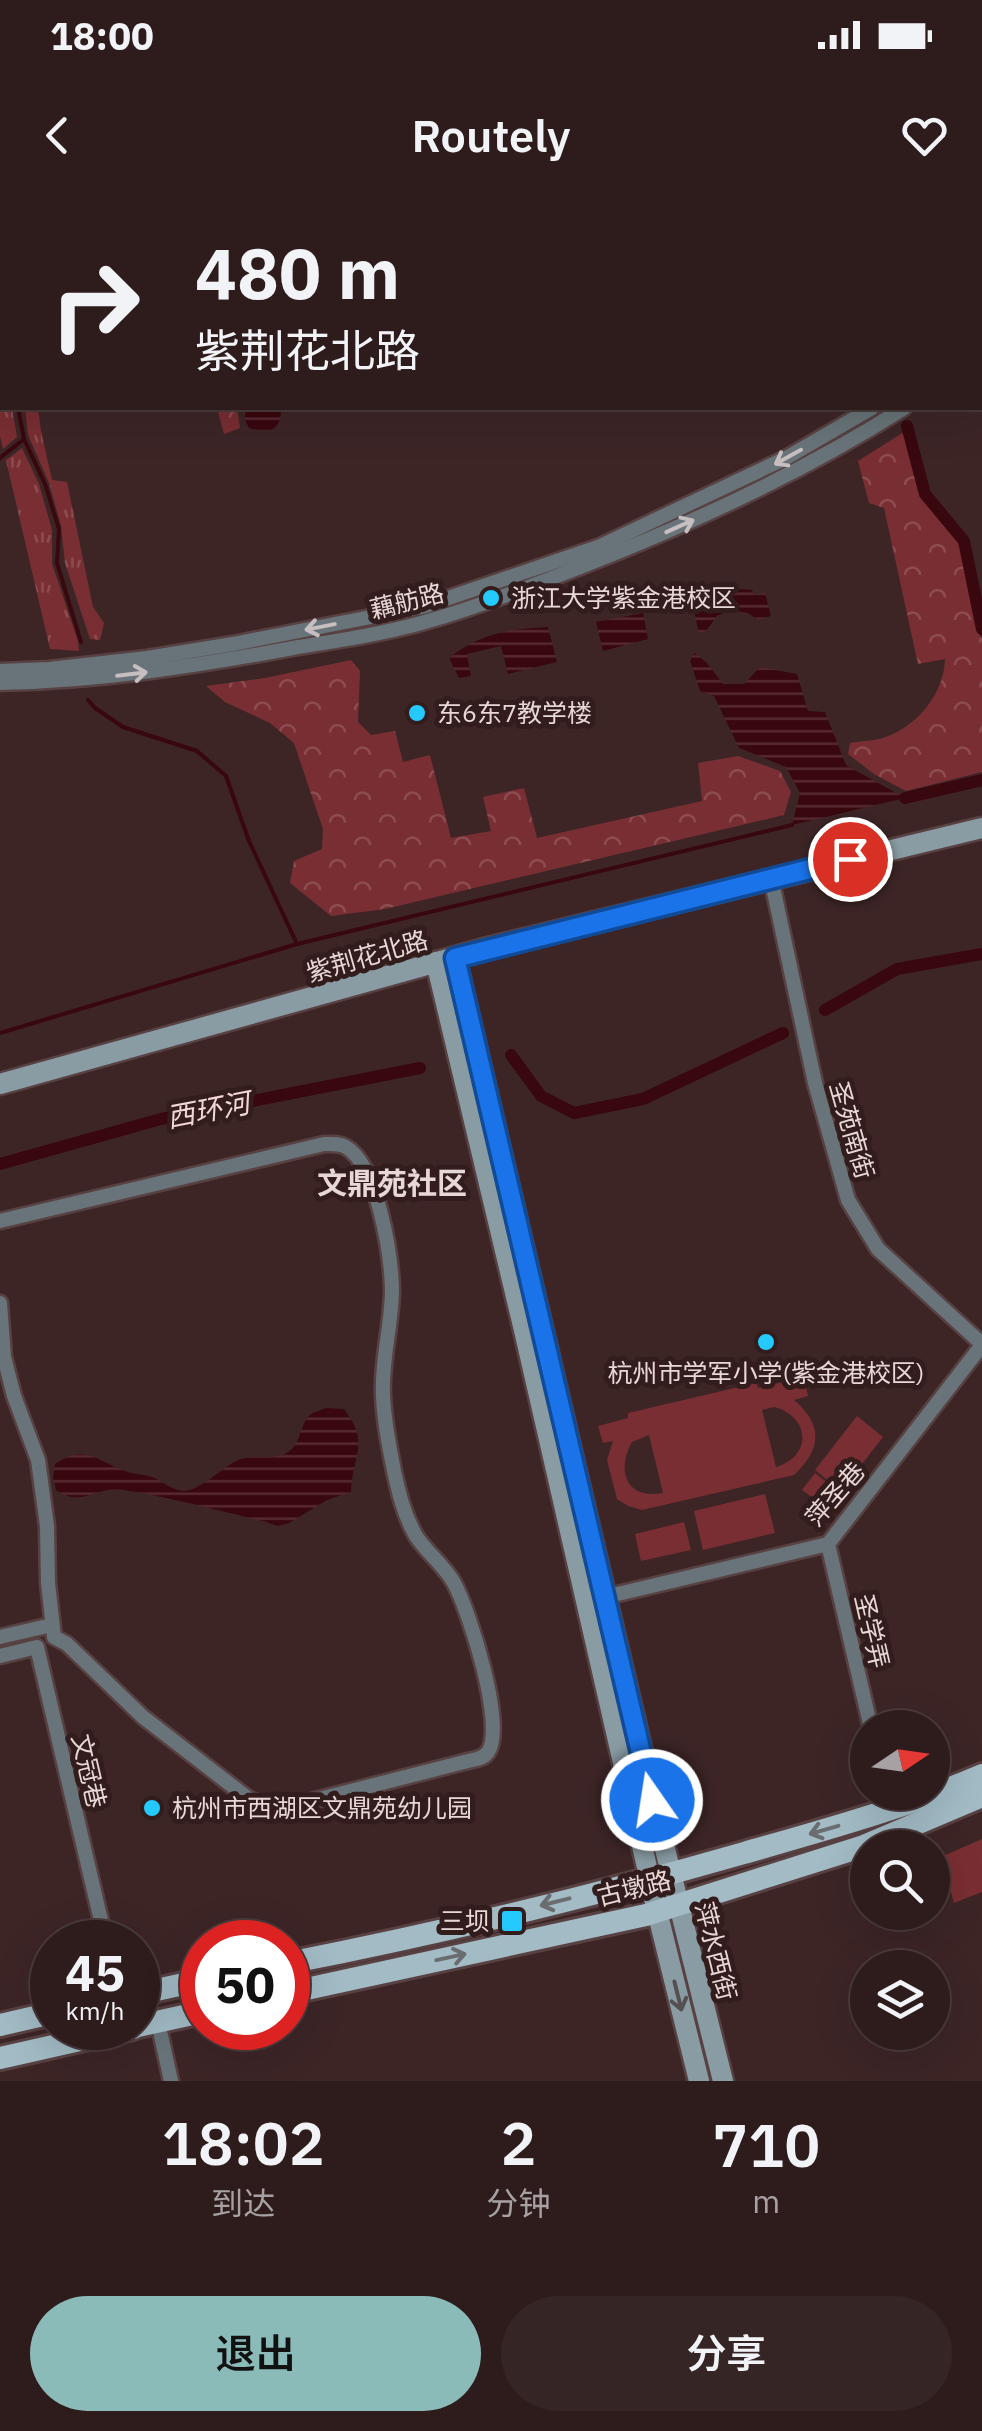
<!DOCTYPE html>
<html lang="zh">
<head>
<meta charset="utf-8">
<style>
  body { margin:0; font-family:"IBM Plex Sans","Noto Sans SC",sans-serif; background:#362525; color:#f1f3f6; height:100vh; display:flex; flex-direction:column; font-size:38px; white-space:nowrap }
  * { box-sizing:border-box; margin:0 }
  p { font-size:32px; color:#a7a1a3 }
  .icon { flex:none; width:55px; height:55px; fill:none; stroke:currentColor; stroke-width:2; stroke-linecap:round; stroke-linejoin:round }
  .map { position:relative; height:1881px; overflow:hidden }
  .details { display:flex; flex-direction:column; background:#2e1c1c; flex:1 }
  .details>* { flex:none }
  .hud { position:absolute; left:0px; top:0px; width:982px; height:210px; box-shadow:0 10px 40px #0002,0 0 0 2px #493a3b; background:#2e1c1c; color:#f1f3f6; overflow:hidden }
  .needle { width:65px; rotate:77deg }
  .buttons { position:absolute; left:850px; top:1510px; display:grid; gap:20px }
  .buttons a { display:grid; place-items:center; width:100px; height:100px; border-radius:50%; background:#2e1c1c; box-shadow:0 10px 40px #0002,0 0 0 2px #493a3b; font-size:50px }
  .speed { position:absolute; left:30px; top:1720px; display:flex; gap:20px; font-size:50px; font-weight:700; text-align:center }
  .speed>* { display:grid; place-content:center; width:130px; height:130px; border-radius:50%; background:#2e1c1c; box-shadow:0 10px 40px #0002,0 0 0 2px #493a3b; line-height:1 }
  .speed small { font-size:25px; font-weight:400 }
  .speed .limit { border:15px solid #d22; background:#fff; color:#111 }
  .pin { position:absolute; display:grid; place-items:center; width:85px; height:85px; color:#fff; margin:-42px; border:5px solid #fff; border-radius:50%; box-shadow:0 2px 10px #0007 }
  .me { position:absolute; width:110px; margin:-55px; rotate:347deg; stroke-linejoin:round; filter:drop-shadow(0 0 8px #0008) }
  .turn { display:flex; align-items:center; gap:35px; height:210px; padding:0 30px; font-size:45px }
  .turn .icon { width:130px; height:130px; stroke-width:2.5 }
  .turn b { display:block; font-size:70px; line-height:85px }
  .eta { display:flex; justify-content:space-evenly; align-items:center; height:170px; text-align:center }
  .eta b { font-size:60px; font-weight:600; line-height:70px }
  .button { display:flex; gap:20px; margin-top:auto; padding:20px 30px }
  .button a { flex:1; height:115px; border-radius:60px; background:#8bbbb9; color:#111; font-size:40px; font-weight:600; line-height:115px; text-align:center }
  .button a+a { background:#362525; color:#f1f3f6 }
  .status { display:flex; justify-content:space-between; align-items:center; height:70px; padding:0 50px; background:#2e1c1c; direction:ltr }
  .status svg { height:28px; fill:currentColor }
  header { display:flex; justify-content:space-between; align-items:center; height:130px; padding:0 30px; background:#2e1c1c; font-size:45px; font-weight:600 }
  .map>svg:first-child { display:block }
  .grass { fill:url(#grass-tufts) }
  .forest { fill:url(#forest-crowns) }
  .park { fill:#792e33; fill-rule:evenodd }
  .water { fill:url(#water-rules) }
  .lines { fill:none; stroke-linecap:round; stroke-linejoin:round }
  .stream { stroke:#39070e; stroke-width:4 }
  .canal { stroke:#39070e; stroke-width:12 }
  .street-casing { stroke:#584142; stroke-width:19 }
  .secondary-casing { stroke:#584142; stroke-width:25 }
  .primary-casing { stroke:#584142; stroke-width:28 }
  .street { stroke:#687479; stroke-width:14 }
  .secondary { stroke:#899ca4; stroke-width:20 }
  .primary { stroke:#a2bbc5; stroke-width:22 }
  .oneway { stroke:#c7bec0 }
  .oneway2 { stroke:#6a6c70 }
  .oneway3 { stroke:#554f52 }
  .route-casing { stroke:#114b97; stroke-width:25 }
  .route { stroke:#1a73e8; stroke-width:18 }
  .poi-dot { fill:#24c9fe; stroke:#321c1c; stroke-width:4 }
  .labels { text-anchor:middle; stroke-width:10; stroke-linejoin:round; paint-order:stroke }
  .poi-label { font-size:25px; fill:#e7d7d7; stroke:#321c1c; text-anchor:start }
  .street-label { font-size:25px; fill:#e7d7d7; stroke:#321c1c }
  .water-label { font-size:28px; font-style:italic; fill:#f3d7d6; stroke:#321c1c }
  .quarter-label { font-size:30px; font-weight:bold; fill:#e7d7d7; stroke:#321c1c }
</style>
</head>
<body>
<div class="status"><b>18:00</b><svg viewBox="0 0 49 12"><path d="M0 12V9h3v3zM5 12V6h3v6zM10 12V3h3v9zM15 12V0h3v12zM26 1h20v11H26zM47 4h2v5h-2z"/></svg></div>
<header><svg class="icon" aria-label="back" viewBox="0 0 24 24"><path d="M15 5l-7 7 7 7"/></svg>Routely<svg class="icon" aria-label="heart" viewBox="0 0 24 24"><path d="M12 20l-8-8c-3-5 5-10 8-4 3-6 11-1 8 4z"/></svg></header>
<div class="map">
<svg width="982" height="1881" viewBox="0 0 982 1881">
  <defs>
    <pattern id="grass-tufts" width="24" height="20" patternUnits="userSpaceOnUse" patternTransform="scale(2.5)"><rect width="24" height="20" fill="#792e33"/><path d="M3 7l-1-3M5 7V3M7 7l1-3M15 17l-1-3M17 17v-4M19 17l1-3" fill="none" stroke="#8c4c50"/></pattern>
    <pattern id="forest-crowns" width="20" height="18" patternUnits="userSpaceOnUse" patternTransform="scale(2.5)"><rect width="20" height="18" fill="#792e33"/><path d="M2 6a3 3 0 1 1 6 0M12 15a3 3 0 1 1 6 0" fill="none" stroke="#8c4c50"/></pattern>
    <pattern id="water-rules" width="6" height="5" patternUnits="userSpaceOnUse" patternTransform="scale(2.5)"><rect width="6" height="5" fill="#39070e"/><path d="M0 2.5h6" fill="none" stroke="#562a30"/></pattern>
  </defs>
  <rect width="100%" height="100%" fill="#3d2526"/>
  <g class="grass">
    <path d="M0 152 2 158V208H12L17 237 3 249 0 236Z"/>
    <path d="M25 208H38L41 231 52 280 67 282 93 407 104 423 100 440 90 439 65 363 61 326 49 283 28 235Z"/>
    <path d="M22 248 39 284 52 330V364L78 441 79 451 50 449 6 260Z"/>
  </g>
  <g class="forest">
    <path d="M217 208H237L240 228 224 234Z"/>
    <path d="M904 232 920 297 961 343 977 431 982 439V572L906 591 874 574 848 554 850 543C861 541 873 541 883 538 917 527 944 494 945 459L918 464 884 308 869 303 858 261Z"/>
    <path d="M351 460 360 471 358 522 371 535 395 531 403 562 430 555 451 638 491 631 483 597 524 588 537 638 702 601 698 563 738 556 780 571 791 592 784 615 385 709 331 716 290 683 294 661 322 649 323 629 294 543 270 523 225 502 206 486 265 478Z"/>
  </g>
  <g class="park">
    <path d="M804 1177 808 1196 794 1200C824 1225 821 1250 794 1275L642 1310 628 1306 617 1299 607 1260 613 1241 603 1243 598 1226 628 1218V1213L756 1183 758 1188ZM774 1207C810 1216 813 1256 776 1267L762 1210ZM649 1235 663 1293C626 1300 616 1271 632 1242Z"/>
    <path d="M857 1216 883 1237 841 1291 815 1270Z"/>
    <path d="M815 1273 840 1293 828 1309 802 1290Z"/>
    <path d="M765 1294 775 1333 703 1350 694 1311Z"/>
    <path d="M684 1322 691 1350 641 1361 635 1334Z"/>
    <path d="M982 1639V1692L954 1703 941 1657Z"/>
  </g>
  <g class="water">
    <path d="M247 208H281C281 231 270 234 249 228L244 218Z"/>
    <path d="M740 389 752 390 754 395 765 393 771 416 758 420 748 413 736 411 731 390Z"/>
    <path d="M722 391 726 412 717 416 706 431 699 433 693 407Z"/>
    <path d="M643 413 648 439 603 451 596 422Z"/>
    <path d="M548 427 557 462 508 474 501 446 467 454 471 476 459 478 449 458C481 433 509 429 548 427Z"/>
    <path d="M695 453 707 463 723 484H744L760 467 797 474 808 511 825 512 846 565 905 598 792 625 800 593 786 567 739 548 714 496 700 491 690 461Z"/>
    <path d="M326 1208 344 1209C371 1244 352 1254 351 1292L327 1300 289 1323 278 1326C258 1319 237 1315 217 1310 186 1302 155 1295 124 1290 97 1285 82 1309 56 1290L53 1277 55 1264C85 1243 97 1261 125 1271 135 1275 146 1274 155 1278 164 1283 172 1290 183 1291 198 1292 222 1268 236 1261 252 1253 273 1262 288 1252 302 1243 299 1224 311 1214 316 1211 321 1210 326 1208Z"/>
  </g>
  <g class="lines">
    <g class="stream">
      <path d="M2 117 1 127 2 135"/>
      <path d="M18 208 24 239 45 284 59 329 57 363 81 442"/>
      <path d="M0 258 24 239"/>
      <path d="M88 500 95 508 123 527 197 551 226 576 249 641 297 744"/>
      <path d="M0 833 297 744 792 625"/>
    </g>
    <g class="canal">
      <path d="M833 0V2"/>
      <path d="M907 226 925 294 964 341 982 429"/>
      <path d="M905 598 982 580"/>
      <path d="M825 810 897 769 982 754"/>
      <path d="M511 855 541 896 574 913 643 899 783 833"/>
      <path d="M0 964 161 919 420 868"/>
    </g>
    <g class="street-casing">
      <g id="street">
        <path d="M980 140 982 139"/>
        <path d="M980 160 982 159"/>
        <path d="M0 471 49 469 147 458 233 444 422 407 598 347 786 258 872 208"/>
        <path d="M0 483C99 481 196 466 293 448 340 440 390 433 435 419 483 405 531 386 578 368 691 324 802 273 904 208"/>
        <path d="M771 678 815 883 848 1000 878 1049 982 1144"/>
        <path d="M0 1021 324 944C332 944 339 943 346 947 378 966 391 1055 392 1089 392 1125 381 1160 383 1195 384 1221 389 1246 394 1271 399 1294 404 1315 416 1336 427 1353 444 1365 454 1383 469 1410 506 1526 488 1552 483 1559 476 1559 468 1561L284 1608H273L249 1599 143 1517 67 1444 54 1437 48 1383 47 1326 38 1260 14 1196 4 1157 0 1103"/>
        <path d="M828 1344 871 1528"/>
        <path d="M605 1397 828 1344 982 1145"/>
        <path d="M0 1437 52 1425"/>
        <path d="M0 1456 37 1447 106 1742"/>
        <path d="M158 1822 171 1881"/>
      </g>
    </g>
    <g class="secondary-casing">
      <g id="secondary">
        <path d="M455 758 661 1633 723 1881"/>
        <path d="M436 762 523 1126 657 1711 699 1881"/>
        <path d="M0 884 484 749 982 628"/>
      </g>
    </g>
    <g class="primary-casing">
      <g id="primary">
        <path d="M288 1763C441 1733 594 1696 744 1653 824 1630 905 1608 982 1575"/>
        <path d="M288 1793 646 1715 864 1646 982 1596"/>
        <path d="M138 1794 202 1780"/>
        <path d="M0 1825 52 1813"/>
        <path d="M138 1826 202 1812"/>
        <path d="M0 1858 133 1828"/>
      </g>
    </g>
    <use href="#street" class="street"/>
    <use href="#secondary" class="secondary"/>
    <use href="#primary" class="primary"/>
  </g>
  <defs><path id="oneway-shaft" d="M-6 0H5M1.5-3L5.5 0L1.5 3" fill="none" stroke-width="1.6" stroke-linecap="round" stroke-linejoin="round" transform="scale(2.5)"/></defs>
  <g class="oneway">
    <use href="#oneway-shaft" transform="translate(788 257) rotate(151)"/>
    <use href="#oneway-shaft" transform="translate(680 326) rotate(-24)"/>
    <use href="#oneway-shaft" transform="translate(320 427) rotate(169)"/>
    <use href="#oneway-shaft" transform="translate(132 474) rotate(-7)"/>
  </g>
  <g class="oneway2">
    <use href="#oneway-shaft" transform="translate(824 1630) rotate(164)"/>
    <use href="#oneway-shaft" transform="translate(555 1702) rotate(166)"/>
    <use href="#oneway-shaft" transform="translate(451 1757) rotate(-12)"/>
  </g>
  <use class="oneway3" href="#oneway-shaft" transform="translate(678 1796) rotate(76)"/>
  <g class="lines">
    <g class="route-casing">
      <path id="route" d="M652 1600 455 758 850 659"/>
    </g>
    <use href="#route" class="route"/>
  </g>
  <g class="poi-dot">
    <circle cx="491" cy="398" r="10"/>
    <circle cx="417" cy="513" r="10"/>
    <circle cx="766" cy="1142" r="10"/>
    <circle cx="152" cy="1608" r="10"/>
    <rect x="500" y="1709" width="24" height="24" rx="5"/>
  </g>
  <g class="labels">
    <g class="poi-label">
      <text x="511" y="407">浙江大学紫金港校区</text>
      <text x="437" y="522">东6东7教学楼</text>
      <text x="766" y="1182" text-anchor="middle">杭州市学军小学(紫金港校区)</text>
      <text x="172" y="1617">杭州市西湖区文鼎苑幼儿园</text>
      <text x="490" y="1730" text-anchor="end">三坝</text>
    </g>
    <g class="street-label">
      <text transform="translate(407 401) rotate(-14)" y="9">藕舫路</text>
      <text transform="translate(367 756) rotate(-16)" y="9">紫荆花北路</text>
      <text transform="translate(852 930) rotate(74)" y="9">圣苑南街</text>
      <text transform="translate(835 1294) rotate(-49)" y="9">萍圣巷</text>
      <text transform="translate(872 1431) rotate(77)" y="9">圣学弄</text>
      <text transform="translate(89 1571) rotate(77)" y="9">文冠巷</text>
      <text transform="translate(634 1688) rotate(-14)" y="9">古墩路</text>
      <text transform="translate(716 1751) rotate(76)" y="9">萍水西街</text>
    </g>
    <g class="water-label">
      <text transform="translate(208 910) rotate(-11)" y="10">西环河</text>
    </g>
    <g class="quarter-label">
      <text x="392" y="994">文鼎苑社区</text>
    </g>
  </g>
</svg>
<div class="buttons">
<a><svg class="needle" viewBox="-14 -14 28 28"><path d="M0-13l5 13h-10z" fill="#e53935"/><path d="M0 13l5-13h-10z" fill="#a7a1a3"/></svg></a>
<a><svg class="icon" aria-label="search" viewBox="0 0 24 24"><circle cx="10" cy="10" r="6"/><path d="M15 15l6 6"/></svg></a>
<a><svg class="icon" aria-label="layers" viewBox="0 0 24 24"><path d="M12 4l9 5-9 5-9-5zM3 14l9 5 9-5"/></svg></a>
</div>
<div class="speed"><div>45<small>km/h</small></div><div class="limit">50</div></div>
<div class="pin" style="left:850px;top:659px;background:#d93025"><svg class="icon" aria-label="arrive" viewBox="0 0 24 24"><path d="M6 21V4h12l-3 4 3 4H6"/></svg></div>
<svg class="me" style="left:652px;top:1600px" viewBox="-20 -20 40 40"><circle r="17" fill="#1a73e8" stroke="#fff" stroke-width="3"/><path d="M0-11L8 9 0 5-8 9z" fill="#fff"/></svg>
<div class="hud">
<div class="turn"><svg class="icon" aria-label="right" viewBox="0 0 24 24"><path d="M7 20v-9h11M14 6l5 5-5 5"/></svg><div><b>480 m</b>紫荆花北路</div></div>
</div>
</div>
<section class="details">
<div class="eta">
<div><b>18:02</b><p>到达</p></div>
<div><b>2</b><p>分钟</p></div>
<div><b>710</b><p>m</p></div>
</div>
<div class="button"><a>退出</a><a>分享</a></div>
</section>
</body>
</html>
